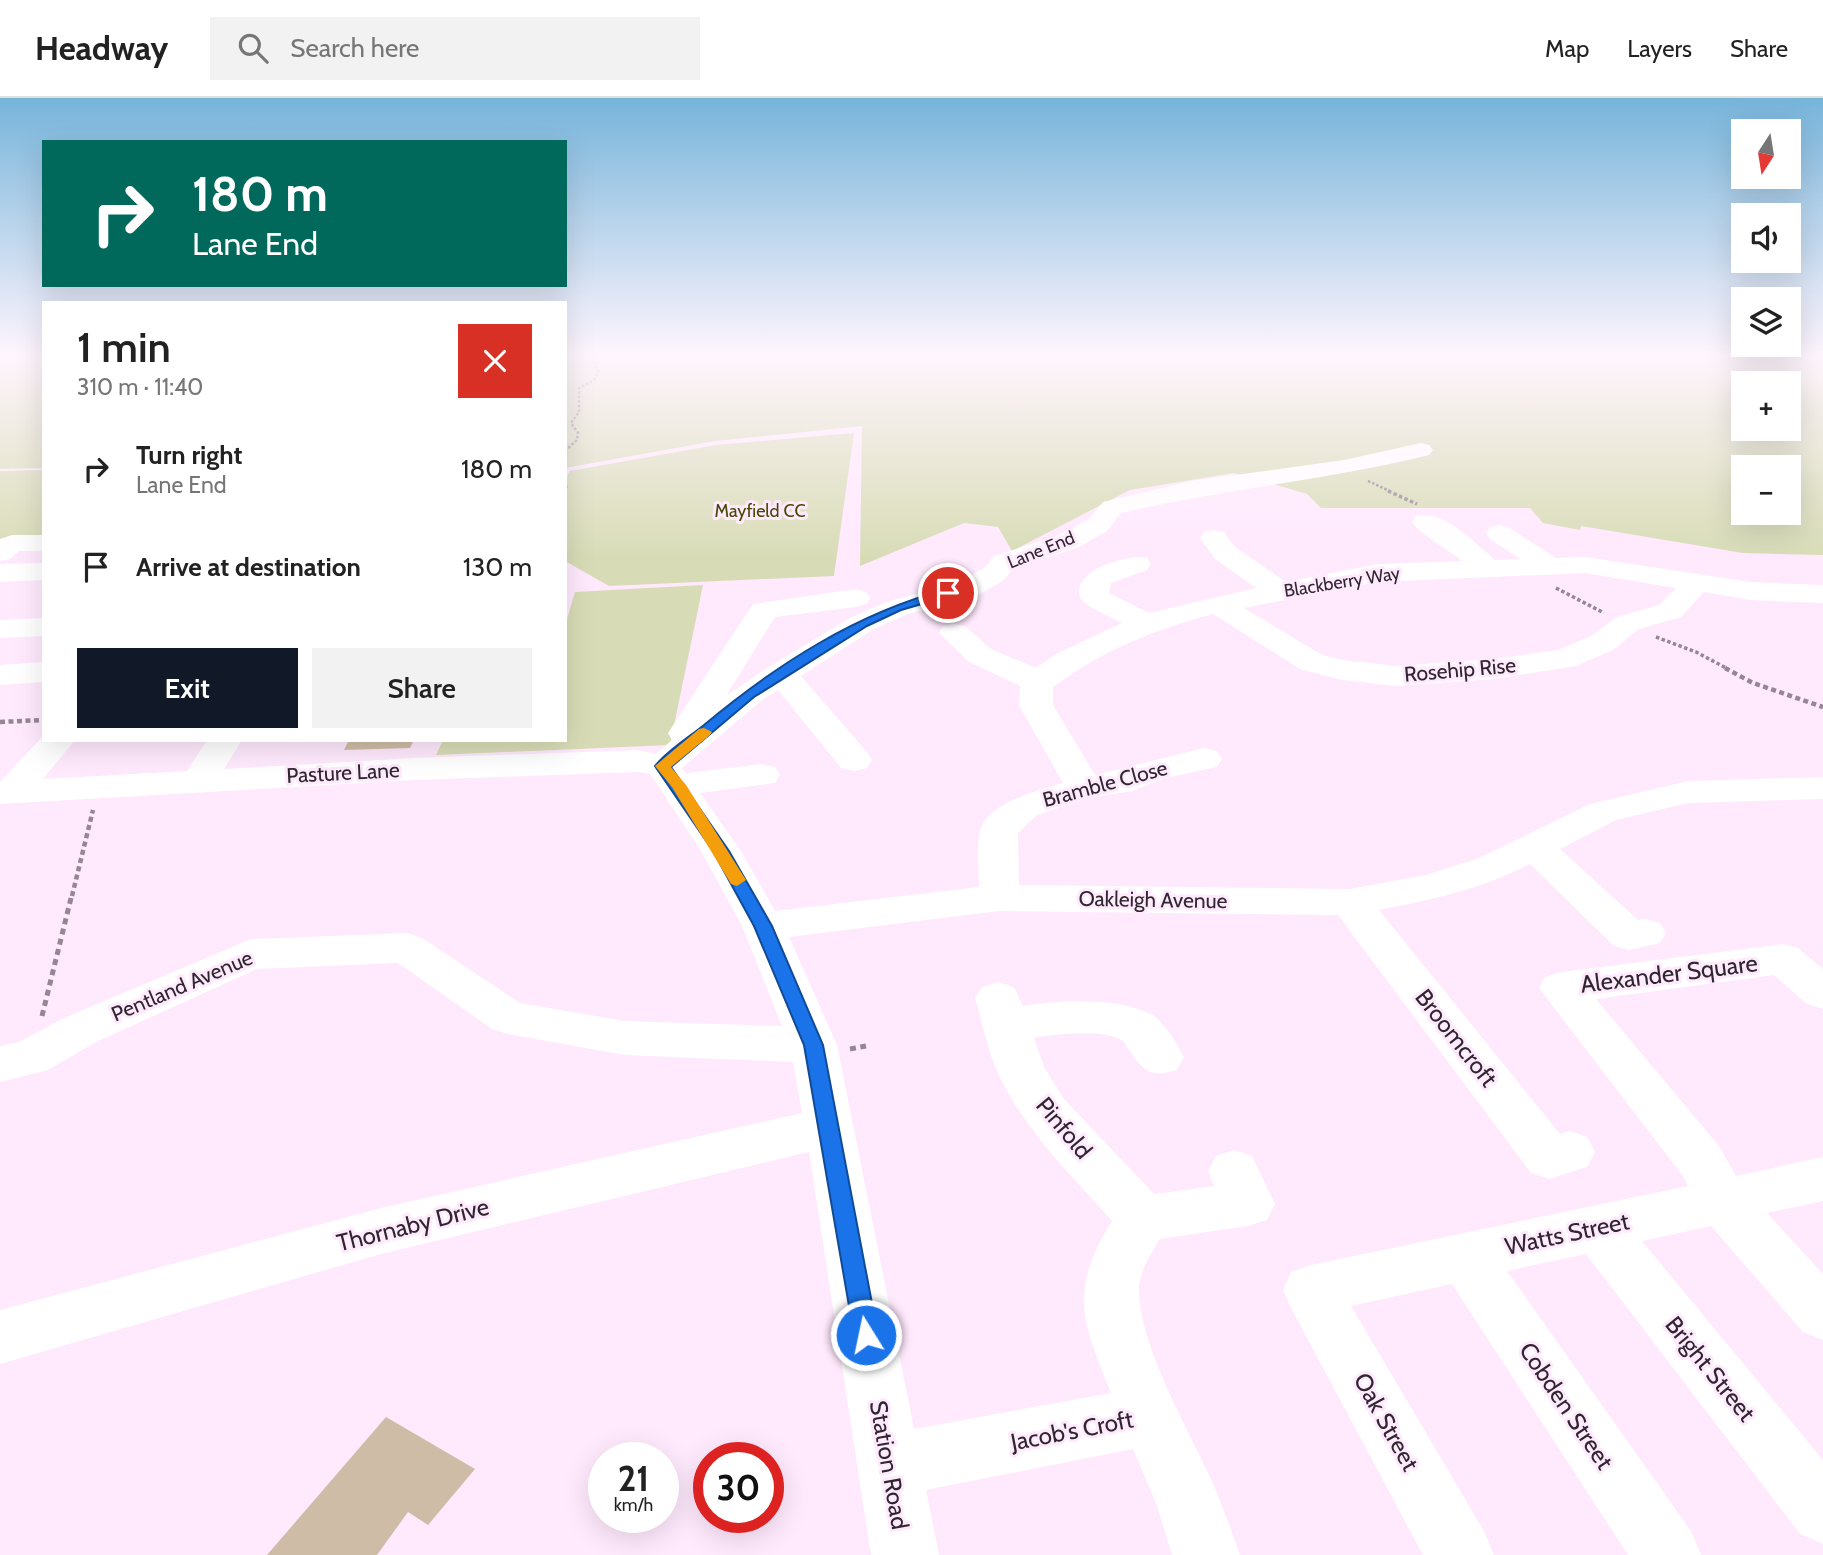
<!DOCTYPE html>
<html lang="en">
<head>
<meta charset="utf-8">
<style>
  body { margin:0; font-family:Cabin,sans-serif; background:#f2f2f2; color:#222; height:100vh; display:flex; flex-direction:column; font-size:26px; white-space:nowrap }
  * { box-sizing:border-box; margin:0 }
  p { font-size:23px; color:#767676 }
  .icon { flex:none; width:38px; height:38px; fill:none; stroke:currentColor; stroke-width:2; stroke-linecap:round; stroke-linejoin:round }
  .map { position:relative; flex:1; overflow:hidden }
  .details { position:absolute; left:42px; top:203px; width:525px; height:441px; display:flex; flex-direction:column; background:#fff; border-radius:0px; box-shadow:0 7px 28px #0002 }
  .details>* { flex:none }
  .hud { position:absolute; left:42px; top:42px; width:525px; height:147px; border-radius:0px; box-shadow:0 7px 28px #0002; background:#00695c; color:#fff; overflow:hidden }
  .needle { width:46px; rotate:192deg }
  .fabs { position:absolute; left:1731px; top:21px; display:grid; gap:14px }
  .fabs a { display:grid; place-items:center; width:70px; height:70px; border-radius:0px; background:#fff; box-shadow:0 7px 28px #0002; font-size:35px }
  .speed { position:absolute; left:588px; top:1344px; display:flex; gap:14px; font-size:35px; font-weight:700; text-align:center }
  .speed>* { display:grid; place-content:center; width:91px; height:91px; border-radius:50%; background:#fff; box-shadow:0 7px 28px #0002; line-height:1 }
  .speed small { font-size:18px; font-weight:400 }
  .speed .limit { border:10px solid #d22; background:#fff; color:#111 }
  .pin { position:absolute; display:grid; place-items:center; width:60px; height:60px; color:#fff; margin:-30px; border:4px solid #fff; border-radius:50%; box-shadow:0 2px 7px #0007 }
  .me { position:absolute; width:77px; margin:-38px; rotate:350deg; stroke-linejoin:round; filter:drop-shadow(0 0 5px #0008) }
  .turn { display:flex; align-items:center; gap:24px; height:147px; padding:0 35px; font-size:32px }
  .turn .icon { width:91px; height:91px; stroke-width:2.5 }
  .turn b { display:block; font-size:49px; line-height:60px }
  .round { display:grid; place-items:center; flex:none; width:74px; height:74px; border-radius:0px; background:#f2f2f2 }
  .head { display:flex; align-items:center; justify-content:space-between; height:119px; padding:0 35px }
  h1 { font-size:42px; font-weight:600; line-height:52px }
  .action { display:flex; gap:14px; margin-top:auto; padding:14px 35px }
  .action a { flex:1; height:80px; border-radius:0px; background:#111827; color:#fff; font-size:28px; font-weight:600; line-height:80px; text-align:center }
  .action a+a { background:#f2f2f2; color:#222 }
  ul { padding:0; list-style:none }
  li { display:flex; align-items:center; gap:21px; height:98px; padding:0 35px }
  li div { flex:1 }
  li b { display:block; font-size:26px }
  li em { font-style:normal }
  header { display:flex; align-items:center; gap:42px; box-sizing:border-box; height:98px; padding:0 35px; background:#fff; border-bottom:2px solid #e0e0e0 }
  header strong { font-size:33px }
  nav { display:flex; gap:38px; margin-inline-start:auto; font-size:24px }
  .search { width:490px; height:63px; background:#f2f2f2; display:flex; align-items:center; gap:18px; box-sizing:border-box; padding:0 24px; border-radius:0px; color:#767676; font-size:26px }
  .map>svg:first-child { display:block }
  .green { fill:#d8dcb6; fill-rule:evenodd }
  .building { fill:#cfbca7 }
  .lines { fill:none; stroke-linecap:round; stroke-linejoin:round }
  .path-far3 { stroke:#958694; stroke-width:2.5; stroke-dasharray:2.5 2; stroke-linecap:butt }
  .path-far2 { stroke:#958694; stroke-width:3.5; stroke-dasharray:3.5 2.5; stroke-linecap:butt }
  .path-far1 { stroke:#958694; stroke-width:4.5; stroke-dasharray:5 3.5; stroke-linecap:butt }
  .path { stroke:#958694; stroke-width:5; stroke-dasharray:6 4.5; stroke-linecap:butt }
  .minor { fill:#fff; fill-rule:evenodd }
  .route { fill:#1a73e8; stroke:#114b97; stroke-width:2 }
  .slow { fill:#f59e0b }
  .labels { text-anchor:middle; stroke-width:6; stroke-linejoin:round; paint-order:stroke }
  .far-park-label { font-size:18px; fill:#464903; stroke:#ffe9fd }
  .far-street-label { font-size:18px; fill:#2f272f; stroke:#ffe9fd }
  .street-label { font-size:21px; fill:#2f272f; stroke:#ffe9fd }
  .near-street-label { font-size:24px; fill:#2f272f; stroke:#ffe9fd }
</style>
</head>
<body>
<header>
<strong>Headway</strong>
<div class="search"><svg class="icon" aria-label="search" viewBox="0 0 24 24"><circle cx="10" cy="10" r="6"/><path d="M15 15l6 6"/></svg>Search here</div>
<nav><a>Map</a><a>Layers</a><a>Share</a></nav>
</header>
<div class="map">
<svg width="1823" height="1457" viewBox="0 0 1823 1457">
  <rect width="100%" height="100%" fill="#ffe9fd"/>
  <g class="green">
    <path d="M0 255 44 257V370L0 371Z"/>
    <path d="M565 255H1823V457L1743 455 1581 428 1580 432 1543 425 1530 410H1321L1307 396 1234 375 1130 392 1012 453 998 429 964 425 860 468 862 328 715 343 565 370ZM1743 285H1788V331H1743ZM1743 369H1788V415H1743Z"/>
    <path d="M854 335 834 478 609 488 565 463V382L570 373 716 347Z"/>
    <path d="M44 372V442L0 443V373Z"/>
    <path d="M703 487 670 647 436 657 443 642H565V528L575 494Z"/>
  </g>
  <g class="building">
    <path d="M349 642H414L410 650 344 652Z"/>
    <path d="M386 1319 475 1371 428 1427 408 1414 377 1457H267Z"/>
  </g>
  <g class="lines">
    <g class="path-far3">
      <path d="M565 353 577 342 578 335 571 325 579 314V290L594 282 598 274 594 264 597 255"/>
      <path d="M1368 383 1392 394"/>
      <path d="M565 389H569"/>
    </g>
    <g class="path-far2">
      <path d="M1388 393 1417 406"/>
      <path d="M1556 490 1604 515"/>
      <path d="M1656 539 1696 554 1728 571"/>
    </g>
    <g class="path-far1">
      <path d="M1725 570 1753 585 1823 609"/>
      <path d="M0 624 44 622"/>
      <path d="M72 798 93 712"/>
    </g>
    <g class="path">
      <path d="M42 918 72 796"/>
      <path d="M850 951 866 948"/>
    </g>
    <g class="minor">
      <path d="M1421 345 1429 347 1433 352 1429 357C1328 382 1223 391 1121 415L1107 433 1077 450 1014 470 1004 482 980 496 908 516 874 531 801 578 867 654 872 662 867 670 854 673 841 670 778 592 761 603 682 670 686 675 762 666 775 669 780 677 775 685 700 695 741 753 775 813 979 789C979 772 976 750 980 733 986 705 1039 692 1063 685L1019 607 1020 588 969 564 939 535 943 528 954 526 965 528 991 551 1036 570 1058 555 1122 525C1113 520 1083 508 1080 499 1071 472 1129 455 1147 460L1151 466 1147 472 1111 485 1109 495 1149 515 1256 490 1215 461 1200 440 1204 434 1214 432 1224 434 1235 449 1286 484 1378 466 1462 463C1449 452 1420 436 1412 424L1416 418C1444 411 1475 445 1495 462L1520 461 1490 441 1486 435 1490 429 1499 427 1508 429 1556 460 1585 459 1751 484 1823 487V505L1751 502 1704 494 1681 519 1639 531 1613 552 1576 568 1494 581 1396 588 1342 582 1300 571 1213 516C1154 532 1103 552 1053 589V607L1095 677 1204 650 1217 653 1222 661 1217 669 1166 680 1132 693 1089 700 1037 717 1018 735 1019 787 1350 791 1426 777 1479 760 1590 706 1603 703 1688 683 1823 679V701L1688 705 1616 722 1560 751 1638 822 1645 821 1660 825 1666 835 1660 845 1629 852 1614 848 1530 766C1482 791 1431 802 1379 812L1560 1036 1569 1033 1587 1039 1595 1054 1587 1069 1549 1081 1531 1075 1338 817 999 813 789 839 837 947 914 1331 1111 1295C1082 1222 1068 1194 1112 1123 1070 1076 1023 1031 997 973 987 950 982 924 975 900L982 889 998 884 1014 889 1023 908C1061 902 1116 899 1151 916 1164 923 1177 946 1184 959L1177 972C1149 980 1144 973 1128 951 1126 948 1125 944 1121 942 1105 931 1053 936 1034 940L1044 969 1064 1001 1154 1096 1214 1088 1208 1073 1216 1058 1234 1052 1252 1058 1275 1106 1267 1122 1248 1128 1160 1141C1151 1156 1140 1172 1139 1190 1138 1246 1188 1330 1211 1381 1222 1406 1231 1432 1240 1457H1172L1157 1408 1133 1351 926 1392 939 1457H871L809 1054 381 1156 0 1266V1212L381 1110 802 1015 793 964 624 957 508 936 492 931 398 865 257 871 96 944 48 972 0 984V948L19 944 64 920 251 841 407 835 422 840 520 905 624 923 782 928 742 828 701 753 650 676 638 674 415 682 0 706V684L44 637V642H75L43 681 187 673 207 642H242L224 671 415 660 638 652 656 656 672 642 668 635 753 506 856 491 866 494 871 500 866 506 856 509 775 519 726 598 770 568 852 519 886 504 960 484 984 470 994 458 1057 438 1089 421 1103 404 1192 383 1344 362ZM1585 475 1676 490 1659 507 1617 519 1591 538 1558 552 1494 561 1396 568 1343 562 1322 557 1244 510 1378 484Z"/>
      <path d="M12 437H44V453H19L10 461 0 463V441Z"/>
      <path d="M44 465V482L0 484V466Z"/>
      <path d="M44 520V538L0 540V522Z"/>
      <path d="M44 564V584L0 587V567Z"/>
      <path d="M1783 846 1798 850 1823 871V911L1807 906 1774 877 1596 901 1719 1048 1736 1078 1823 1059V1103L1767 1115 1823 1176V1242L1803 1234 1711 1128 1642 1143 1823 1362V1446L1800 1436 1586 1156 1507 1173 1691 1433 1701 1457H1628L1452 1186 1351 1208 1484 1433 1494 1457H1423L1291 1210 1283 1192 1291 1174 1311 1167 1688 1088 1682 1077 1539 890 1545 879 1561 874Z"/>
    </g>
  </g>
  <linearGradient id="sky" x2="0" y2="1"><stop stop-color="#76b4da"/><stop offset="0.56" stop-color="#fff5fe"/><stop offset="1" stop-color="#fff5fe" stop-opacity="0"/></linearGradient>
  <rect width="1823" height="459" fill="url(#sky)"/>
  <path class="route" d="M948 491 955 495 953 497 901 512 867 528 754 599 671 669 729 753 772 828 823 947 878 1237 875 1245 866 1248 858 1245 854 1237 804 947 754 828 713 753 655 668C668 652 688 640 704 627 776 567 856 515 948 491Z"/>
  <path class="slow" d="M704 630 712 634 710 637 671 669 686 687 746 782 737 788 731 786 672 689 655 668 699 631Z"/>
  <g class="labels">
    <g class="far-park-label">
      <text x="760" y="419">Mayfield CC</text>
    </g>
    <g class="far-street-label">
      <text transform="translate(1041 452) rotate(-22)" y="6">Lane End</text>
      <text transform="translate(1342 484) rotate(-9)" y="6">Blackberry Way</text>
    </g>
    <g class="street-label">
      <text transform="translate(1460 572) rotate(-5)" y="7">Rosehip Rise</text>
      <text transform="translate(343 675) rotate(-3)" y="7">Pasture Lane</text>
      <text transform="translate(1105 686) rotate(-15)" y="7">Bramble Close</text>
      <text transform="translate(1153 802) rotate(1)" y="7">Oakleigh Avenue</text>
      <text transform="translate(182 888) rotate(-23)" y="7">Pentland Avenue</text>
    </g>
    <g class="near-street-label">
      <text transform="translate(1669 876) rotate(-7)" y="8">Alexander Square</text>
      <text transform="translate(1456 940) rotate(52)" y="8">Broomcroft</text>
      <text transform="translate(1064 1030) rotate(50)" y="8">Pinfold</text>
      <text transform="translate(413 1127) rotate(-14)" y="8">Thornaby Drive</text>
      <text transform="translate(1567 1136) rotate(-12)" y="8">Watts Street</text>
      <text transform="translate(1710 1271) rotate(51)" y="8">Bright Street</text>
      <text transform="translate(1566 1308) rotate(56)" y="8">Cobden Street</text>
      <text transform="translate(1386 1324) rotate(61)" y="8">Oak Street</text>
      <text transform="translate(1072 1333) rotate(-11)" y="8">Jacob's Croft</text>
      <text transform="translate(889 1367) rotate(80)" y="8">Station Road</text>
    </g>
  </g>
</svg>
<div class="fabs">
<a><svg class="needle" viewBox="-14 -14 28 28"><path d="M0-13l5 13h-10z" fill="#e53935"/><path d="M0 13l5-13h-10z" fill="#767676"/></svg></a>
<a><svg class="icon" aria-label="sound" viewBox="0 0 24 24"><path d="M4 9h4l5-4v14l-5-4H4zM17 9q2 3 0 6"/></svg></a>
<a><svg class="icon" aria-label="layers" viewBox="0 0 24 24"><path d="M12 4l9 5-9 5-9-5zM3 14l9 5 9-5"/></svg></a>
<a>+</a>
<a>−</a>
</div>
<div class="speed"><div>21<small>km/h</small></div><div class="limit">30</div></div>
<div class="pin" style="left:948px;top:495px;background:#d93025"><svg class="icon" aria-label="arrive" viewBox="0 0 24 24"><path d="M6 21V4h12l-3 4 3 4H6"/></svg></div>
<svg class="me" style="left:866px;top:1237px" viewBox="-20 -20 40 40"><circle r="17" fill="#1a73e8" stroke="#fff" stroke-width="3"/><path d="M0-11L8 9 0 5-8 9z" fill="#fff"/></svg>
<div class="hud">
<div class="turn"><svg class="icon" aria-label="right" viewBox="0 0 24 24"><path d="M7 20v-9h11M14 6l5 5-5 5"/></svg><div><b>180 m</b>Lane End</div></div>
</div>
<section class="details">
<div class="head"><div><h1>1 min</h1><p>310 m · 11:40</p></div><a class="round" style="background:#d93025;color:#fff"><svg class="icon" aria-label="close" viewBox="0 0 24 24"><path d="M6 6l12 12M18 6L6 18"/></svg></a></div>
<ul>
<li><svg class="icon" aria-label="right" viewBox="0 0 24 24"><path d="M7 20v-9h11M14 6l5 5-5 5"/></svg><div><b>Turn right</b><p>Lane End</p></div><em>180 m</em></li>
<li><svg class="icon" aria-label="arrive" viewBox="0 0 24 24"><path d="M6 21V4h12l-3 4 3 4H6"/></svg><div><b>Arrive at destination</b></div><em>130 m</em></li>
</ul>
<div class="action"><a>Exit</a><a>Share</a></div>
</section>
</div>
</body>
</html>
